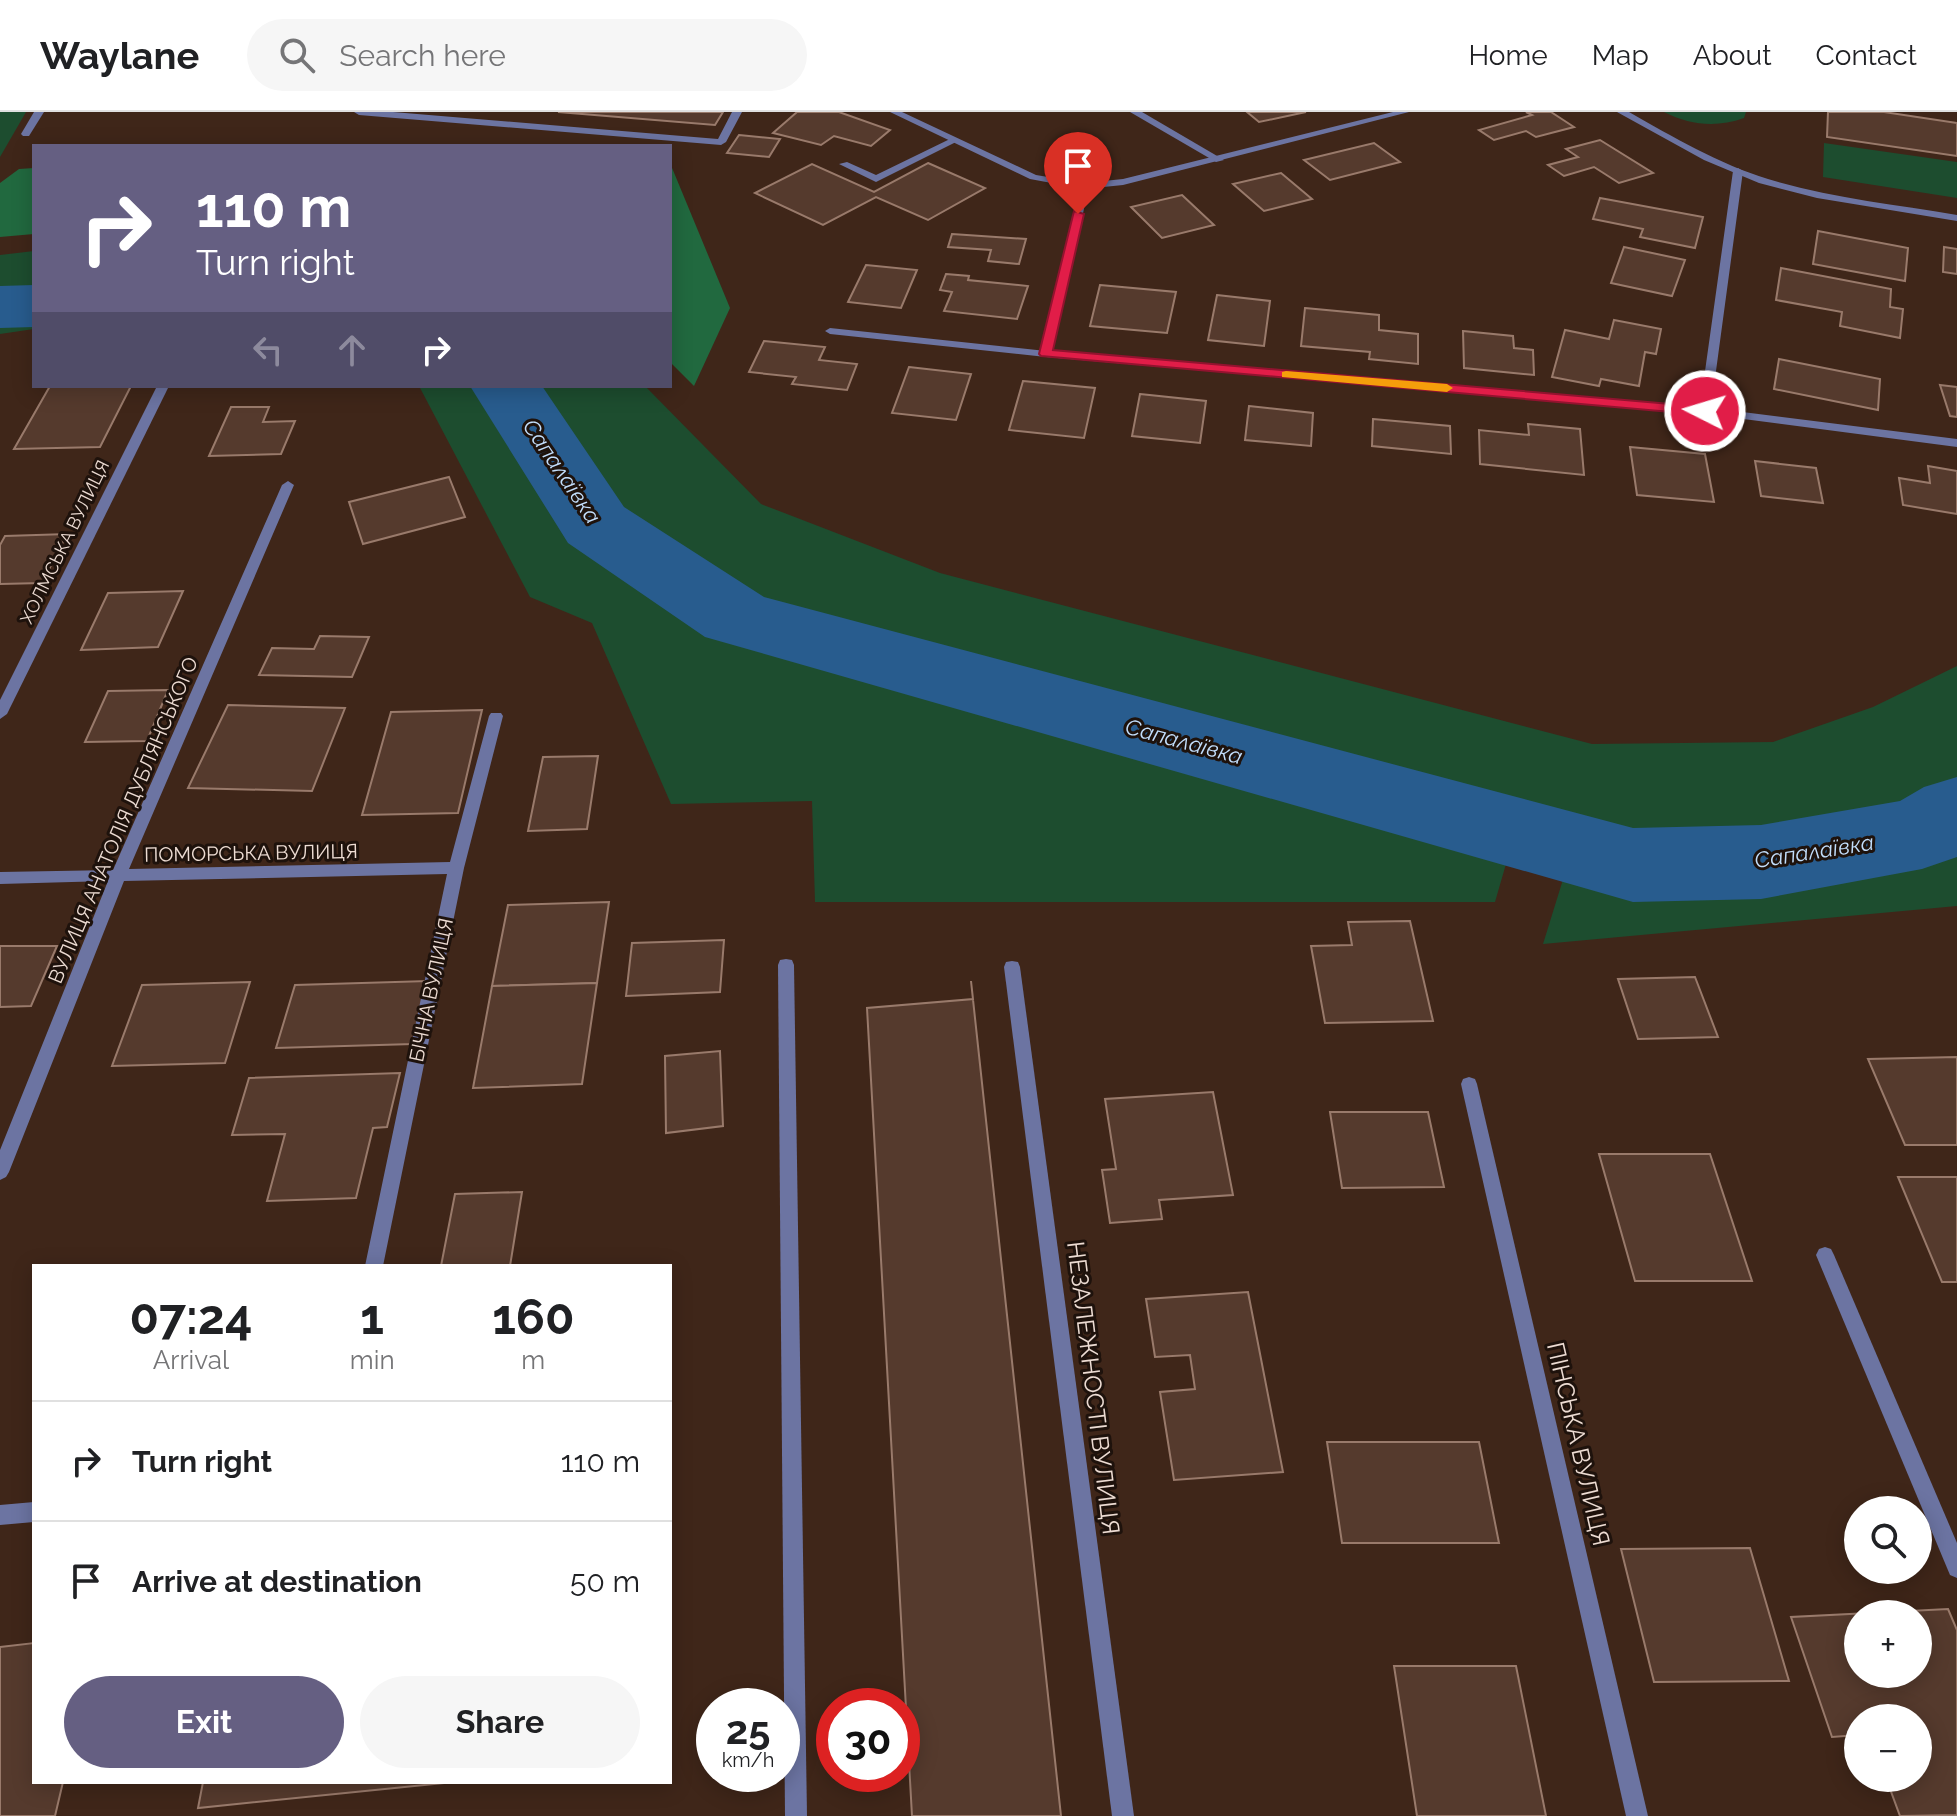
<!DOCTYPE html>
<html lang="en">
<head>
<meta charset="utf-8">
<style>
  body { margin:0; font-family:Raleway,sans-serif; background:#f6f6f6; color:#202124; height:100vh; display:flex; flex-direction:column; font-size:30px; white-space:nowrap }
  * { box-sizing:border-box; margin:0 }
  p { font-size:26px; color:#757577 }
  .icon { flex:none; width:44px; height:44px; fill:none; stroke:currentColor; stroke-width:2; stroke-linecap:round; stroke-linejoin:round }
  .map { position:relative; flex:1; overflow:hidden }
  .details { position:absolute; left:32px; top:1152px; width:640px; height:520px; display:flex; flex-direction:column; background:#fff; border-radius:0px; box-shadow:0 4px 20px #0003 }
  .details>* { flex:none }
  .hud { position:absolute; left:32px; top:32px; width:640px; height:244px; border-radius:0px; box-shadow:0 4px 20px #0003; background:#655f82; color:#fff; overflow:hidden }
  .controls { position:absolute; left:1844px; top:1384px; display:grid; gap:16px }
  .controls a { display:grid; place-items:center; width:88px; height:88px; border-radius:50%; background:#fff; box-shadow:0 4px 20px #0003; font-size:40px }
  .speed { position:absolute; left:696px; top:1576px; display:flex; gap:16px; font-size:40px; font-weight:700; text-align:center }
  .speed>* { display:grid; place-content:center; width:104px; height:104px; border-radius:50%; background:#fff; box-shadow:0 4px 20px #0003; line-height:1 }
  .speed small { font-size:20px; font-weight:400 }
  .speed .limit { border:12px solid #d22; background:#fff; color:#111 }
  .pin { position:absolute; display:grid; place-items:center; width:68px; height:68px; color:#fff; margin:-82px -34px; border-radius:50% 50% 50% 0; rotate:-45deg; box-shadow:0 0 8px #0007 }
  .pin .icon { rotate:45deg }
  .me { position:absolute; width:88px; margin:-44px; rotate:275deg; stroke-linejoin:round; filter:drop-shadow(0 0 6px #0008) }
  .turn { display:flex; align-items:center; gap:28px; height:168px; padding:0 32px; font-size:36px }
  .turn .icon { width:104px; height:104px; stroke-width:2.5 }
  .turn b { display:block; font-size:56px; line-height:68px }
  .lanes { display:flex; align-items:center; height:76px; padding:0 32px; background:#0003; justify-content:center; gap:40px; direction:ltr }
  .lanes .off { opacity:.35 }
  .eta { display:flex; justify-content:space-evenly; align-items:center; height:136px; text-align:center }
  .eta b { font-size:48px; font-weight:700; line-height:56px }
  .cta { display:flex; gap:16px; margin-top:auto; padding:16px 32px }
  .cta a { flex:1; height:92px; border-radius:48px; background:#655f82; color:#fff; font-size:32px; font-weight:700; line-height:92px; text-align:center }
  .cta a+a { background:#f6f6f6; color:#202124 }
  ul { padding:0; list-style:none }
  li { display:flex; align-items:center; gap:24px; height:120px; padding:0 32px; border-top:2px solid #e0e0e0 }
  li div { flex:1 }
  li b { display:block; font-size:30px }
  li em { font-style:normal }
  header { display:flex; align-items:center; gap:48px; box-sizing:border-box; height:112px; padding:0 40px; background:#fff; border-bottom:2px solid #e0e0e0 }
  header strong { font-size:38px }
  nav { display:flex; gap:44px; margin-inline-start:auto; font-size:28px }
  .search { width:560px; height:72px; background:#f6f6f6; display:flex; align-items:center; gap:20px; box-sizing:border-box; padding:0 28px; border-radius:44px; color:#757577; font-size:30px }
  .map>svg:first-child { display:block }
  .green { fill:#1d4d2f }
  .forest { fill:#21693f }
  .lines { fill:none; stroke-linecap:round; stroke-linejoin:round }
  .river { fill:#285c8e; fill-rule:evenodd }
  .building { fill:#553a2d; stroke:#997a6b; stroke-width:2; fill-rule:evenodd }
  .service { fill:#6c74a2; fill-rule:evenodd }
  .minor { fill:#6c74a2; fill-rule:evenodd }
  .tertiary { fill:#6c74a2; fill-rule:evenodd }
  .route { fill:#e11d48; stroke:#92132f; stroke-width:2 }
  .slow { fill:#f59e0b }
  .labels { text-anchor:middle; stroke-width:6; stroke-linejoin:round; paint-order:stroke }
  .far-street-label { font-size:18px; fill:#eddcd3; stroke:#1e120c }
  .street-label { font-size:20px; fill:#eddcd3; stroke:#1e120c }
  .water-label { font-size:22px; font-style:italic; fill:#c2defc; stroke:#1e120c }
  .near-street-label { font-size:24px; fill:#eddcd3; stroke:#1e120c }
</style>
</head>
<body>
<header>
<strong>Waylane</strong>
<div class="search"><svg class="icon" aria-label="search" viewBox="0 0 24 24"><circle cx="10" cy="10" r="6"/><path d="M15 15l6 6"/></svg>Search here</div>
<nav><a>Home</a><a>Map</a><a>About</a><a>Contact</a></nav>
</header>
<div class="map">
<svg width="1957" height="1704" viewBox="0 0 1957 1704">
  <rect width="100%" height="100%" fill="#3f2619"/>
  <g class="green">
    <path d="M0 0H26L0 45Z"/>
    <path d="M1664 0H1746L1744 6C1716 16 1690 13 1664 0Z"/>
    <path d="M1824 31 1957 50V86L1823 65Z"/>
    <path d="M34 139V217L0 222V143Z"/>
    <path d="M419 274H645L761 392 940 461 1592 632 1773 630 1873 595 1957 554V794L1543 832 1565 761 1508 745 1495 790H815L812 689 671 692 592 511 530 485Z"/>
  </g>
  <g class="forest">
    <path d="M670 51 730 196 694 274 670 250Z"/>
    <path d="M34 56V122L0 125V71L19 57Z"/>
  </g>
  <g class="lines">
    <g class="river">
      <path d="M34 173V215L0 216V174Z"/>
      <path d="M470 274H542L624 395 764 485 1633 716 1761 713 1900 689 1924 675 1957 665V745L1922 757 1761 787 1633 790 705 525 568 431Z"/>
    </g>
  </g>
  <g class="building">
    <path d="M558 0H723L715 13Z"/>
    <path d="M797 0H839L890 18 871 34 834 24 821 33 773 21Z"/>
    <path d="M1247 0H1306L1259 10Z"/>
    <path d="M1526 0H1551L1574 15 1536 25 1526 19 1494 28 1479 18 1532 3Z"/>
    <path d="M1828 0H1884L1957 11V44L1827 25Z"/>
    <path d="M739 23 780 27 769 45 727 41Z"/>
    <path d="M1600 28 1653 61 1619 71 1594 55 1564 64 1548 53 1578 45 1566 37Z"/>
    <path d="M1374 31 1400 50 1330 68 1304 48Z"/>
    <path d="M928 51 985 76 928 108 876 85 823 113 755 81 812 52 874 80Z"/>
    <path d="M1281 61 1312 87 1264 99 1233 72Z"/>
    <path d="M1182 83 1214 113 1162 126 1131 95Z"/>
    <path d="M1600 86 1703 105 1695 136 1640 125 1643 117 1593 107Z"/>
    <path d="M1818 119 1908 136 1905 169 1813 152Z"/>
    <path d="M952 122 1026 127 1019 152 988 149 991 138 948 135Z"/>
    <path d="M1624 135 1685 148 1672 184 1611 171Z"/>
    <path d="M1944 135 1957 137V162L1943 160Z"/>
    <path d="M866 153 917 158 901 196 848 190Z"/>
    <path d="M1781 156 1891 177 1890 195 1903 197 1900 226 1840 214 1842 200 1776 188Z"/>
    <path d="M946 162 969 164 968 168 1028 174 1017 207 944 199 952 180 940 178Z"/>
    <path d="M1100 173 1176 180 1167 221 1090 214Z"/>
    <path d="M1217 183 1270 189 1264 234 1208 228Z"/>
    <path d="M1305 196 1379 203V218L1418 222V252L1369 247 1370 240 1301 234Z"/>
    <path d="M1614 208 1661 217 1656 242 1645 240 1639 274 1601 267 1599 274 1552 265 1565 218 1609 227Z"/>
    <path d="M1463 219 1513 224 1514 236 1533 238 1534 263 1464 256Z"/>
    <path d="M764 229 825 235 819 248 857 252 847 278 792 272 796 265 749 260Z"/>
    <path d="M1779 247 1880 267 1878 298 1774 277Z"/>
    <path d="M909 255 971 262 956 308 892 301Z"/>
    <path d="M1023 269 1095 276 1084 326 1009 318Z"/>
    <path d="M1940 273 1957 275V305L1950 304Z"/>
    <path d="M50 274H131L100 335 14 337Z"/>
    <path d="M1140 282 1206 289 1200 331 1132 324Z"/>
    <path d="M1249 294 1313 301 1311 334 1245 328Z"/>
    <path d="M231 295H269L263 310 295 309 281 342 209 344Z"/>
    <path d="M1373 307 1450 314 1451 342 1372 334Z"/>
    <path d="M1528 312 1580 317 1584 363 1480 352 1479 318 1529 323Z"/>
    <path d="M1630 335 1705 342 1714 390 1637 383Z"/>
    <path d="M1755 349 1816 356 1823 391 1761 384Z"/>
    <path d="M1928 354 1957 359V402L1903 393 1899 366 1930 371Z"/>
    <path d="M449 365 465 405 363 432 349 390Z"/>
    <path d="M67 422 42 471 0 472V433L5 424Z"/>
    <path d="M183 479 158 535 81 538 108 481Z"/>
    <path d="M320 524 369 525 352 565 259 563 272 536 314 537Z"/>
    <path d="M168 578 147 629 85 630 108 579Z"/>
    <path d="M228 593 345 596 312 679 188 676Z"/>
    <path d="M482 598 458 701 362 703 391 600Z"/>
    <path d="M598 644 587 717 528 719 543 645Z"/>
    <path d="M609 790 597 871 492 874 508 793Z"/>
    <path d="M1410 809 1433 909 1325 911 1311 834 1352 833 1348 810Z"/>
    <path d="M724 828 720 880 626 884 632 831Z"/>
    <path d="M0 834H57L31 894 0 895Z"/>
    <path d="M1695 865 1718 925 1638 927 1618 867Z"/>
    <path d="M428 869 413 932 276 936 295 873Z"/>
    <path d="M971 869 1061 1704H912L867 896 973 887Z"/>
    <path d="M250 870 225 951 112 954 142 873Z"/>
    <path d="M597 871 582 972 473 976 492 874Z"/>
    <path d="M720 939 723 1014 666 1021 665 944Z"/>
    <path d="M1957 945V1033H1905L1868 947Z"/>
    <path d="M400 961 387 1015 373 1016 356 1086 267 1089 285 1022 232 1023 249 966Z"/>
    <path d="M1213 980 1233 1083 1159 1088 1162 1107 1110 1111 1102 1058 1116 1057 1105 987Z"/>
    <path d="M1330 1000H1428L1444 1075 1342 1076Z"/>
    <path d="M1599 1042H1710L1752 1169H1635Z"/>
    <path d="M1898 1065H1957V1170H1942Z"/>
    <path d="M522 1080 510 1154H441L455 1082Z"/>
    <path d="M1248 1180 1283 1360 1174 1368 1160 1280 1195 1277 1190 1243 1155 1245 1146 1187Z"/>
    <path d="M1327 1330H1479L1499 1431H1342Z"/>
    <path d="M1750 1436 1789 1569 1654 1570 1621 1437Z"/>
    <path d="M1948 1497 1957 1518V1703L1900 1704 1886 1666H1918V1606H1858V1623L1832 1625 1791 1505ZM1858 1502H1918V1562H1858Z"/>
    <path d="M34 1531V1670H63L55 1704H0V1535Z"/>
    <path d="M1394 1554H1516L1546 1704H1417Z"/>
    <path d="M203 1670H454L198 1696Z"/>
  </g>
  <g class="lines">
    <g class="service">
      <path d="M34 0H44L29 24H23L21 22Z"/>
      <path d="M354 0H393L718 27 732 0H742L726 30 721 33 359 3Z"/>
      <path d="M1130 0H1142L1224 48 1216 50Z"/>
      <path d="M952 26 960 28 876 70 839 52 847 50 876 63Z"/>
      <path d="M1081 72 1089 74 1052 242 1046 245 1040 242Z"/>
      <path d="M786 847 792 848 794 853 807 1704H785L778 853 780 848Z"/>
    </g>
    <g class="minor">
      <path d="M890 0H902L1036 63 1084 71 1123 67 1393 0H1409L1123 73 1084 77 1030 67Z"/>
      <path d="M1738 56 1743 59 1711 296 1957 327V335L1705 302 1046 245 830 222 825 219 830 216 1046 239 1700 295 1733 59Z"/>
      <path d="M157 274H169L7 602 0 607V588Z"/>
      <path d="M288 369 294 373 129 757 450 750 489 604 491 601H501L503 604 464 756 383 1154H365L447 762 124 769 9 1060 6 1065 0 1068V1038L108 769 0 772V760L113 758 282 373Z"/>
      <path d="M1012 849 1018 850 1020 855 1134 1704H1112L1004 855 1006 850Z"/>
      <path d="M1469 965 1475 967 1477 972 1648 1704H1626L1461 972 1463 967Z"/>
      <path d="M1825 1135 1831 1137 1834 1143 1957 1431V1466L1950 1463 1816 1143 1819 1137Z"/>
      <path d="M34 1390V1410L0 1413V1393Z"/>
    </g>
    <path class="tertiary" d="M1617 0H1629C1673 25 1719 52 1768 67 1830 86 1894 92 1957 103V109L1817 86 1759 71 1704 48Z"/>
  </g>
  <path class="route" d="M1074 99 1084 102 1053 238 1705 295 1712 299 1705 303 1041 244 1039 242Z"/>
  <path class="slow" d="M1286 259 1447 272 1453 276 1447 280 1282 265V260Z"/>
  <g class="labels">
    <g class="far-street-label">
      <text transform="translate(65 430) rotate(-64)" y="6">ХОЛМСЬКА ВУЛИЦЯ</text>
    </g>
    <g class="street-label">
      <text transform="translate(123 708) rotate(-67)" y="7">ВУЛИЦЯ АНАТОЛІЯ ДУБЛЯНСЬКОГО</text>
      <text transform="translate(251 741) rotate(-1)" y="7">ПОМОРСЬКА ВУЛИЦЯ</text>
      <text transform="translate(431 878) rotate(-78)" y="7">БІЧНА ВУЛИЦЯ</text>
    </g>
    <g class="water-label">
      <text transform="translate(562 359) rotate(56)" y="8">Сапалаївка</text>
      <text transform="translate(1184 629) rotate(15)" y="8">Сапалаївка</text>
      <text transform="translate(1814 739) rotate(-9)" y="8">Сапалаївка</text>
    </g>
    <g class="near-street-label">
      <text transform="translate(1093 1276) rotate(83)" y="8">НЕЗАЛЕЖНОСТІ ВУЛИЦЯ</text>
      <text transform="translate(1578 1332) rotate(77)" y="8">ПІНСЬКА ВУЛИЦЯ</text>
    </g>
  </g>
</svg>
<div class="controls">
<a><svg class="icon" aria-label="search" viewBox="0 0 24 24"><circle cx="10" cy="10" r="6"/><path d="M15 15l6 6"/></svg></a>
<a>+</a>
<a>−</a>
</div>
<div class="speed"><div>25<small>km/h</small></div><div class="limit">30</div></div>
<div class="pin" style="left:1078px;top:102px;background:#d93025"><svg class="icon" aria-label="arrive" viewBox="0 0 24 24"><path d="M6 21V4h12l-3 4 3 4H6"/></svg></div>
<svg class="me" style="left:1705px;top:299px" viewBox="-20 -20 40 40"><circle r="17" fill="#e11d48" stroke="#fff" stroke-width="3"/><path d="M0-11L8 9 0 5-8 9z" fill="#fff"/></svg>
<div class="hud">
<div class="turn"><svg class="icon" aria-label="right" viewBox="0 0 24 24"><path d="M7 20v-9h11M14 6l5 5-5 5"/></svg><div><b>110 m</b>Turn right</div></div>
<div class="lanes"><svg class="icon off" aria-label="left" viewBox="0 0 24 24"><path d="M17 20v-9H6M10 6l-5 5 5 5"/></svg><svg class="icon off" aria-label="ahead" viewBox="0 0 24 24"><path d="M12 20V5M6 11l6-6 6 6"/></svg><svg class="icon" aria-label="right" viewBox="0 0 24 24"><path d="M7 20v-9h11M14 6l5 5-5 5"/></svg></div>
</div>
<section class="details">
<div class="eta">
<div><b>07:24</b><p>Arrival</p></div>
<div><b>1</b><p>min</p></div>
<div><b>160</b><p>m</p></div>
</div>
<ul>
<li><svg class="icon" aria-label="right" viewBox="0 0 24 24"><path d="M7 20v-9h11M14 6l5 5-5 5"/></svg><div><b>Turn right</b></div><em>110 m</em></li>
<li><svg class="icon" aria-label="arrive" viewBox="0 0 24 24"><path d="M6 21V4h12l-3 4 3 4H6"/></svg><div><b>Arrive at destination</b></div><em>50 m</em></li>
</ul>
<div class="cta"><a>Exit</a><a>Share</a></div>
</section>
</div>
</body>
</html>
